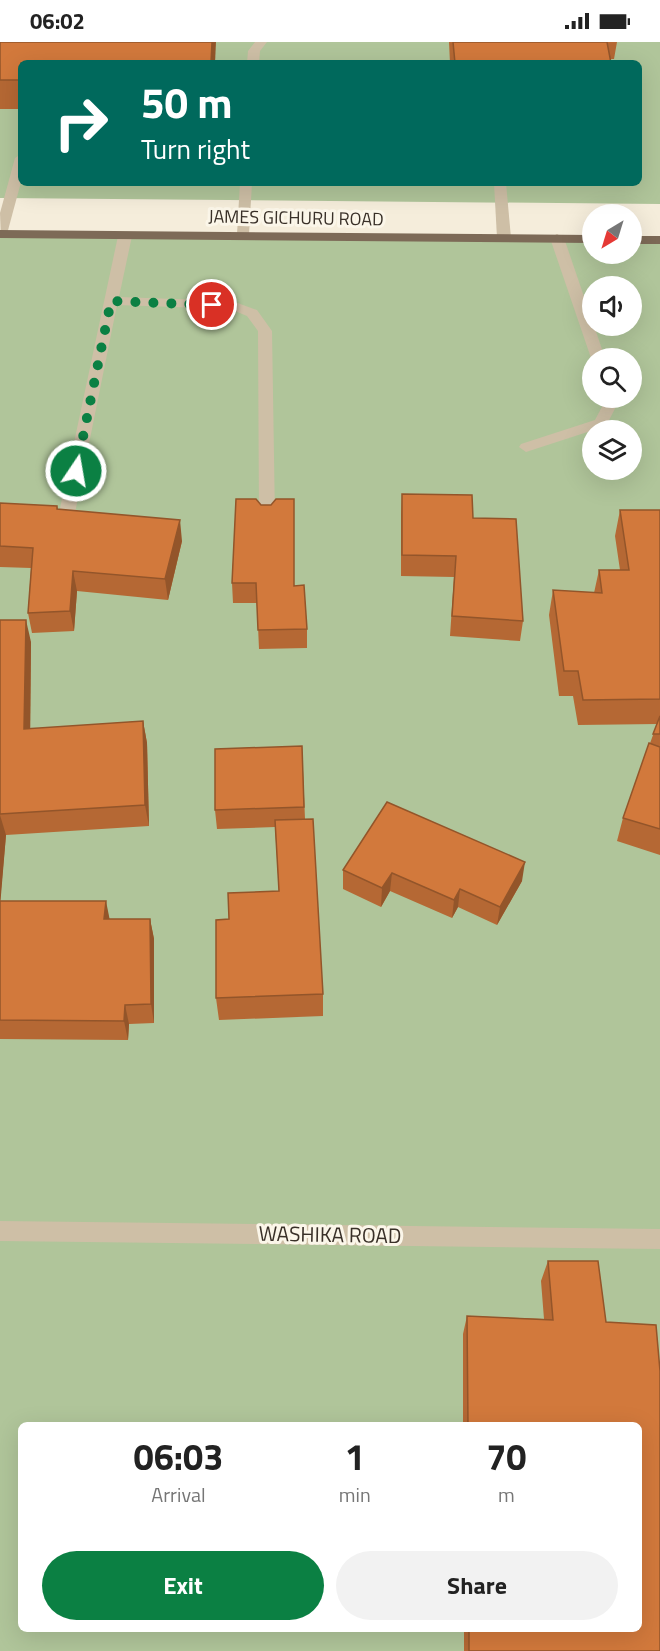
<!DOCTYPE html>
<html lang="en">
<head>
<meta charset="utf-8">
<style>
  body { margin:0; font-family:"Titillium Web",sans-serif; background:#f2f2f2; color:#222; height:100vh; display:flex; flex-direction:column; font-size:22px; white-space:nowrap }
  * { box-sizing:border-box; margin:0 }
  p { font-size:20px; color:#767676 }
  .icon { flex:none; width:33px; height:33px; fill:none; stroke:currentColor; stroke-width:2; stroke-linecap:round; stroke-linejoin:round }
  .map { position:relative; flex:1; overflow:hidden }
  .sheet { position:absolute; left:18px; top:1380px; width:624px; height:210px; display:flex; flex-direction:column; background:#fff; border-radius:9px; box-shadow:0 6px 24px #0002 }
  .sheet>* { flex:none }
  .hud { position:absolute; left:18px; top:18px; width:624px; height:126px; border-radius:9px; box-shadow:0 6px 24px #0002; background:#00695c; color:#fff; overflow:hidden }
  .needle { width:39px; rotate:218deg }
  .fabs { position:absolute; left:582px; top:162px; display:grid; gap:12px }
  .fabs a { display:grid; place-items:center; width:60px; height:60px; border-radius:50%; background:#fff; box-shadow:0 6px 24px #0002; font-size:30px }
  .pin { position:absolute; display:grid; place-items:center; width:51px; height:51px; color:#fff; margin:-26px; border:3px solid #fff; border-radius:50%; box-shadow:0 2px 6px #0007 }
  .me { position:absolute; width:66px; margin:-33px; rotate:12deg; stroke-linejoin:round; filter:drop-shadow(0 0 4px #0008) }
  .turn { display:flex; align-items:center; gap:21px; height:126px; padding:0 24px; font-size:27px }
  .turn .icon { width:78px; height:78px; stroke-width:2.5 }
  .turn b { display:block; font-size:42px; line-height:51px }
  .eta { display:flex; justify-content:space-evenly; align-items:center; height:102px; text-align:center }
  .eta b { font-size:36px; font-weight:700; line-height:42px }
  .primary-button { display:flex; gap:12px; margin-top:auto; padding:12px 24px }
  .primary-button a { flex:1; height:69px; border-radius:36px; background:#0b8043; color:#fff; font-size:24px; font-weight:700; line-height:69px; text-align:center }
  .primary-button a+a { background:#f2f2f2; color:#222 }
  .status { display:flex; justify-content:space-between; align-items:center; height:42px; padding:0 30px; background:#fff; direction:ltr }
  .status svg { height:16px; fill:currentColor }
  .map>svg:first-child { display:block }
  .green { fill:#b0c59a; fill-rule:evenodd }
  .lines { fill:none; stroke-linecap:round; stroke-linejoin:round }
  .minor { fill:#cebfa6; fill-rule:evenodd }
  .major { fill:#7d6a57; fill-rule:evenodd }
  .wall { fill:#b56834 }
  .shaded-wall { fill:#93552a }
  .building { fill:#d2793c; stroke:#93552a; stroke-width:1.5 }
  .route { stroke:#0b8043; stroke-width:10; stroke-dasharray:0 18 }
  .labels { text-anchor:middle; stroke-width:6; stroke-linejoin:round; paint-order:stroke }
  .far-street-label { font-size:18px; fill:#393028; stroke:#fbf6e9 }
  .street-label { font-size:21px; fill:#393028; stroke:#fbf6e9 }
</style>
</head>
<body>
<div class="status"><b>06:02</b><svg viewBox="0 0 49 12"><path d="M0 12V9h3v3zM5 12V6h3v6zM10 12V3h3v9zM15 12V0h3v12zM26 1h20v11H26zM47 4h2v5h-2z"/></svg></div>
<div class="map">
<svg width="660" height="1609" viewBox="0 0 660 1609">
  <rect width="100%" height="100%" fill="#f5eddb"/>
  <g class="green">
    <path d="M0 0H660V162L0 156ZM21 21H639V141H21Z"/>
    <path d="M0 189 592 195V212H632V196H660V1609H0ZM592 244H632V284H592ZM592 316H632V356H592ZM592 388H632V428H592ZM21 1383H639V1587H21Z"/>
  </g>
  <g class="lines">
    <g class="minor">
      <path d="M255 0H267L260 9 259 21H247L248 9Z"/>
      <path d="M21 112V140L7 192 1 196 0 171 15 116Z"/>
      <path d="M240 141H252L249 192 243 196 237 192Z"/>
      <path d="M494 141H506L511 196 504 200 497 196Z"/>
      <path d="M125 190 132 194 119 255 232 259 257 268 272 289 275 476 272 480H262L259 476 258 289 247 274 230 267 117 263 75 471 72 475H62L59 471 118 194Z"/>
      <path d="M557 192 564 196 605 316 592 318 591 316 550 196Z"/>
      <path d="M604 356H618L619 359 606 384 526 410 519 405 521 402 595 378 605 359Z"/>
      <path d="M0 1179 660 1187V1207L0 1199Z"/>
    </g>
    <g class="major">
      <path d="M0 188 592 193V201L0 196Z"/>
      <rect x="632" y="194" width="28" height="8"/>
    </g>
  </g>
  <g class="wall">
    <path d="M0 0 21 21V67H0Z"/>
    <path d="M449 0H617L614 17H610L611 21H450Z"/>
    <path d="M402 452 473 476 523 579 520 599 450 594 454 535 401 534V473Z"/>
    <path d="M236 457 295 544 307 587V606L259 607 257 561H233L232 541Z"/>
    <path d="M0 461 57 464 58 467 182 499 168 558 77 549 74 589 32 591 28 571 31 526 0 525Z"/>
    <path d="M620 468H660V813L617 799 623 776 657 682 578 683 573 654H559L549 573 553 548 594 551 599 528H620L615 494Z"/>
    <path d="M0 578 31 600 30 687 143 679 147 701 149 784 6 793 0 859 110 877H150L154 897V981L129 982 128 998 0 997Z"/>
    <path d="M302 704 305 777 323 952V974L219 978 216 956 229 877 279 849 275 785 217 787 215 768Z"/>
    <path d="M343 828 522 839 497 883 458 865 452 876 390 849 381 865 343 847Z"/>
    <path d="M548 1219H598L606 1280 656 1283 660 1329V1609H464V1587H639V1383H463V1292L467 1274 544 1277 541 1239Z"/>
  </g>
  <g class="shaded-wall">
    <path d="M212 0H216L215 21H211Z"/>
    <path d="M180 478 182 499 168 558 165 537Z"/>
    <path d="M73 529 77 549 74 589 70 569Z"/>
    <path d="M26 578 31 600 30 709 24 687Z"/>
    <path d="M143 679 147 701 149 784 145 763Z"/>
    <path d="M0 773 6 793 0 865Z"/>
    <path d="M525 820 522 839 497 883 500 865Z"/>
    <path d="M392 831 390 849 381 865 382 846Z"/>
    <path d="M460 847 458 865 452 876 454 858Z"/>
    <path d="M106 859 110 879 104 877Z"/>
    <path d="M150 877 154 897V981L151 962Z"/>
    <path d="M125 963 129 982 128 998 124 979Z"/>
  </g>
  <g class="building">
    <path d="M0 0H212L211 21H21V38H0Z"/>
    <path d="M453 0H607L611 21H455Z"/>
    <path d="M402 452 472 453 473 476 516 477 523 579 452 574 456 514 402 513Z"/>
    <path d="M236 457H256L261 463H271L276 457H294V544L304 543 307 587 258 588 256 541H232Z"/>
    <path d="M0 461 57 464V467L180 478 165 537 73 529 70 569 28 571 33 506 0 504Z"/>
    <path d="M620 468H660V657L583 658 578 629H564L553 548 602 551 599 528H629Z"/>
    <path d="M0 578H26L24 687 143 679 145 763 0 772Z"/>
    <path d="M660 674V692H653Z"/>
    <path d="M649 701 660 705V787L623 776Z"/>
    <path d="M302 704 304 765 215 768V707Z"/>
    <path d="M387 760 525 820 500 865 460 847 454 858 392 831 382 846 343 828Z"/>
    <path d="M313 777 323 952 216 956V878L229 877 228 851 279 849 275 778Z"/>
    <path d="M0 859H106L104 877H150L151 962 125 963 124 979 0 978Z"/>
    <path d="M548 1219H598L606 1280 656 1283 660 1329V1609H469V1587H639V1383H468L467 1274 553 1278Z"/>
  </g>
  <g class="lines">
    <path class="route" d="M76 429 111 259 212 263"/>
  </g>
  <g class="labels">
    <g class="far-street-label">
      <text transform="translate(296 176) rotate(1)" y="6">JAMES GICHURU ROAD</text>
    </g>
    <g class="street-label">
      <text transform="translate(330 1193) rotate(1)" y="7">WASHIKA ROAD</text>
    </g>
  </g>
</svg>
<div class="fabs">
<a><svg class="needle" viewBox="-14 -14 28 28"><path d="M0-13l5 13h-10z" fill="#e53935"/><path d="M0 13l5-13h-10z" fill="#767676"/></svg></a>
<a><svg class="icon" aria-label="sound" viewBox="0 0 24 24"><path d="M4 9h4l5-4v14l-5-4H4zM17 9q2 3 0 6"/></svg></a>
<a><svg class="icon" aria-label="search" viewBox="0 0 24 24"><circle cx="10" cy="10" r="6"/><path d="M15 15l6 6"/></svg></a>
<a><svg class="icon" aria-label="layers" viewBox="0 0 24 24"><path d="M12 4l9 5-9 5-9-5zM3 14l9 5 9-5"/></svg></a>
</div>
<div class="pin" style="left:212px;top:263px;background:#d93025"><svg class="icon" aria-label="arrive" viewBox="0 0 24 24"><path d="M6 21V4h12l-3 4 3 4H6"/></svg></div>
<svg class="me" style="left:76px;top:429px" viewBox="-20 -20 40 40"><circle r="17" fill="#0b8043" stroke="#fff" stroke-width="3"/><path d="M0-11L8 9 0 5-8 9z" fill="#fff"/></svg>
<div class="hud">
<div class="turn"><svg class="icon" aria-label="right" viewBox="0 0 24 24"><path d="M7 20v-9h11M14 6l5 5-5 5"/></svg><div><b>50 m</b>Turn right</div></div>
</div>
<section class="sheet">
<div class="eta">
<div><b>06:03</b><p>Arrival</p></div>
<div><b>1</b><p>min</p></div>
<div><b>70</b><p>m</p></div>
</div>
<div class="primary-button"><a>Exit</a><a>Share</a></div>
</section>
</div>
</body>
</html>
